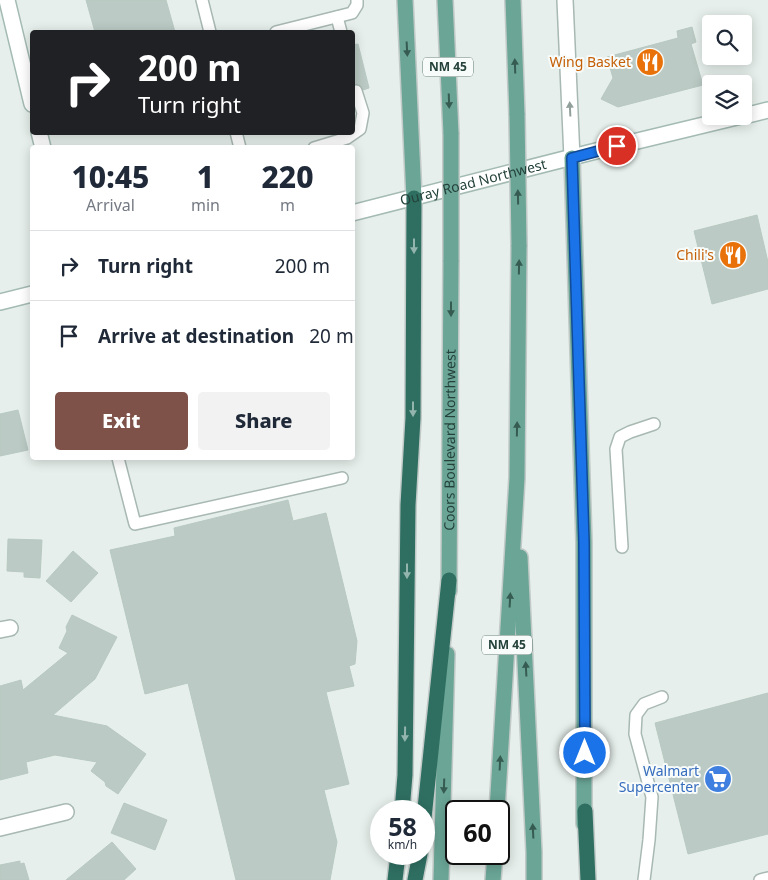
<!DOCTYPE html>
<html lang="en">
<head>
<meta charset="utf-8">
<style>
  body { margin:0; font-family:"Noto Sans",sans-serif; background:#f2f2f3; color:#1f2937; height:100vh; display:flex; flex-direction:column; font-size:19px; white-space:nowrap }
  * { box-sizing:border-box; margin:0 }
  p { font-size:16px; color:#747a83 }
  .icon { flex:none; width:28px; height:28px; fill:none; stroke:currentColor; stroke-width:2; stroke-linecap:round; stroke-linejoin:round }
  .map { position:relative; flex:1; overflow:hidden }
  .drawer { position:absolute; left:30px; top:145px; width:325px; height:315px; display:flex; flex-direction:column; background:#fff; border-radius:5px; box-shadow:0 2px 12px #0003 }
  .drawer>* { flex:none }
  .top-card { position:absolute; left:30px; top:30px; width:325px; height:105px; border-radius:5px; box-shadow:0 2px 12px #0003; background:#202124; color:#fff; overflow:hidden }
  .tools { position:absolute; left:702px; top:15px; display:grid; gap:10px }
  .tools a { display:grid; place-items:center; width:50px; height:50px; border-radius:5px; background:#fff; box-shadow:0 2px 12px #0003; font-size:25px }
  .speed { position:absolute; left:370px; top:800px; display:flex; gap:10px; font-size:25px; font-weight:700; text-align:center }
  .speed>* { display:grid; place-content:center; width:65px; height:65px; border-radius:50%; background:#fff; box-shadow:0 2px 12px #0003; line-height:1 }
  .speed small { font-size:12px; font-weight:400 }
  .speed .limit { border:2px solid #111; border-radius:8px; background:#fff; color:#111 }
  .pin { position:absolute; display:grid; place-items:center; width:42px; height:42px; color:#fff; margin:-21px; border:2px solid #fff; border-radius:50%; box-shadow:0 1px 5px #0007 }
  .me { position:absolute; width:55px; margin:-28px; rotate:0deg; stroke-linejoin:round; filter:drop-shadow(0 0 4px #0008) }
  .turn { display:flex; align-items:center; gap:18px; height:105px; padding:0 25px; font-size:22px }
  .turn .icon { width:65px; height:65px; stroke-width:2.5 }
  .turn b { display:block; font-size:35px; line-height:42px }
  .eta { display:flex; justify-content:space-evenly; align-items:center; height:85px; text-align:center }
  .eta b { font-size:30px; font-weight:800; line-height:35px }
  .button { display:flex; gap:10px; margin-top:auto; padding:10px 25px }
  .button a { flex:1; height:58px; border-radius:5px; background:#7f5249; color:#fff; font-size:20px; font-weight:800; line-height:58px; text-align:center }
  .button a+a { background:#f2f2f3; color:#1f2937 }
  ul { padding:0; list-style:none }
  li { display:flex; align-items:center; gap:15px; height:70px; padding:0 25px; border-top:1px solid #e0e1e3 }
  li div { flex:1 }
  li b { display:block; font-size:19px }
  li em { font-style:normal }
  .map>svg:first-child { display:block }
  .building { fill:#bbcac4; stroke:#b8c9c2 }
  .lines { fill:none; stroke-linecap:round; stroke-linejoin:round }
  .lane-casing { stroke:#a8b8b2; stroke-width:14 }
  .street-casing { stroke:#a8b8b2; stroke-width:18 }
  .secondary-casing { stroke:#a4bbb3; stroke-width:18 }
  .primary-casing { stroke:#c2cac8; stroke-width:18 }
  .highway-casing { stroke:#c2cac8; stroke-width:18 }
  .lane { stroke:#fff; stroke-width:11 }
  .street { stroke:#fff; stroke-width:15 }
  .secondary { stroke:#fff; stroke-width:15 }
  .primary { stroke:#6aa596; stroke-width:15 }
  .highway { stroke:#2f6f62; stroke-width:15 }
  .primary-bridge-casing { stroke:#c2cac8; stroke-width:18; stroke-linecap:butt }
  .primary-bridge { stroke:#6aa596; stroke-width:15 }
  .oneway { fill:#365b51 }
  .oneway2 { fill:#92a09c }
  .oneway3 { fill:#93b5ae }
  .route-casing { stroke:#114b97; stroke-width:12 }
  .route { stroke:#1a73e8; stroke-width:9 }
  .labels { text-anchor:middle; stroke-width:4; stroke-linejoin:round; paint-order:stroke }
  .shield { fill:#f7fbf9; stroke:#637a73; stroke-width:1 }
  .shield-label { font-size:12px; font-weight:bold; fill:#24423a }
  .food-label { font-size:14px; fill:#c56008; stroke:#f7fbf9; text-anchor:end }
  .street-label { font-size:14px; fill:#24423a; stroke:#f7fbf9 }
  .shop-label { font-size:14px; fill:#366cbe; stroke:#f7fbf9; text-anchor:end }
</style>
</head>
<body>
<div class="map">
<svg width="768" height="880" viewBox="0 0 768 880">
  <rect width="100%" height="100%" fill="#e6efeb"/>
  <g class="building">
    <path d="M86 0H166L175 32H95Z"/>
    <path d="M692 27 696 42 691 44 703 85 618 107 601 99 613 78 607 57 678 38 677 31Z"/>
    <path d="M358 44 369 88 363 90 358 84 352 85V45Z"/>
    <path d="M757 215 768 262V289L712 304 694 231Z"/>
    <path d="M18 410 28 450 0 456V414Z"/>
    <path d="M288 500 293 521 326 513 357 641 355 664 349 666 354 686 326 692 349 784 324 790 337 842 330 880H236L188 683 145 694 110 550 175 536 174 528Z"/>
    <path d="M8 539 42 540 40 578 24 577V572L7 571Z"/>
    <path d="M73 551 98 573 71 602 46 581Z"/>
    <path d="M72 615 117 637 95 679 53 715 107 726 146 754 118 794 106 786 105 782 91 771 97 762 55 755 26 762 28 773 0 780V686L21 680 23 690 68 653 59 648 67 631 66 627Z"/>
    <path d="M768 693V834L688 854 655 723Z"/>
    <path d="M124 803 167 820 155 850 111 833Z"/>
    <path d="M112 842 136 869 124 880H66Z"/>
    <path d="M20 861V864L24 863 29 880H0V865Z"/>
  </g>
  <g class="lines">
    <g class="lane-casing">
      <g id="lane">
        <path d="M202 0 210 32"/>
        <path d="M337 17 341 32"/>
        <path d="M276 32 352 13 357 5V0"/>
        <path d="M236 132 240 148"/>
        <path d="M314 148 347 138 360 129 363 113 356 91"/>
        <path d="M118 458 135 524 342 478"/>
        <path d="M622 547 616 449 620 437 630 432 654 424"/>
        <path d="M644 880 649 840 652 797 635 734 636 715 644 704 662 697"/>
        <path d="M760 880 768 878"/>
      </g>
    </g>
    <g class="street-casing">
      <g id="street">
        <path d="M565 0 572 158"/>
        <path d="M0 630 10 628"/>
        <path d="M0 828 66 812"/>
      </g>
    </g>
    <g class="secondary-casing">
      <g id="secondary">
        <path d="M7 0 32 104"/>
        <path d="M744 116 768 110"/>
        <path d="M39 132 43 148"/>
        <path id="s1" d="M352 213 600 150 741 116"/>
        <path d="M0 302 32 294"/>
      </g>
    </g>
    <g class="primary-casing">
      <g id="primary">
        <path d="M405 0 414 198"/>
        <path d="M445 0 451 134"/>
        <path d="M513 0 517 115"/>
        <path d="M572 158 584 542V824"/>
        <path d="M520 557 534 852V880"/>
        <path id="s2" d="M449 591 451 260"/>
        <path d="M497 811 517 478 519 245"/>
        <path d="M441 880 447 654"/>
        <path d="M493 880 495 854"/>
      </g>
    </g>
    <g class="highway-casing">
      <g id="highway">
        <path d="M402 811 405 775 408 505 413 418 414 198"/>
        <path d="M585 811 588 880"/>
        <path d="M424 818 449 580"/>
        <path d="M395 880 398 854"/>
        <path d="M415 880 420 854"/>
      </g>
    </g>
    <use href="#lane" class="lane"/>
    <use href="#street" class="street"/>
    <use href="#secondary" class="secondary"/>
    <use href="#primary" class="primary"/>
    <use href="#highway" class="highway"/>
    <g class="primary-bridge-casing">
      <g id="primary-bridge">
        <path d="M517 115 519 245"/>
        <path d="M451 134V260"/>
      </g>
    </g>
    <use href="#primary-bridge" class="primary-bridge"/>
  </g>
  <defs><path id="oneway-solid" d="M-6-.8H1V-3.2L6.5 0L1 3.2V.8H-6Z" transform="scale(1.25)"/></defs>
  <g class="oneway">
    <use href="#oneway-solid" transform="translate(407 49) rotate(87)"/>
    <use href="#oneway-solid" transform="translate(515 66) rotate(-92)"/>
    <use href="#oneway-solid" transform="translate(449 101) rotate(88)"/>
    <use href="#oneway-solid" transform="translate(518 197) rotate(-91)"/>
    <use href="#oneway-solid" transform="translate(519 267) rotate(-89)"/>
    <use href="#oneway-solid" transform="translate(451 309) rotate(90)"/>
    <use href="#oneway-solid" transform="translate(517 429) rotate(-89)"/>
    <use href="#oneway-solid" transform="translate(510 600) rotate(-87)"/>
    <use href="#oneway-solid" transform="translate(526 669) rotate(-93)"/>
    <use href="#oneway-solid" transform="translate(500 763) rotate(-87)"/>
    <use href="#oneway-solid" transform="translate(444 786) rotate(92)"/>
    <use href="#oneway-solid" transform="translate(533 831) rotate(-93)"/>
  </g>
  <use class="oneway2" href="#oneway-solid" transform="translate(570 109) rotate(-93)"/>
  <g class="oneway3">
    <use href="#oneway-solid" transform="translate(414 246) rotate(90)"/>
    <use href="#oneway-solid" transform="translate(413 409) rotate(90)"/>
    <use href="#oneway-solid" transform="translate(407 571) rotate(90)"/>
    <use href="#oneway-solid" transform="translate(405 734) rotate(91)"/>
  </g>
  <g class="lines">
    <g class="route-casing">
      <path id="route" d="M585 753 584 542 572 158 617 146"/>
    </g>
    <use href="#route" class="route"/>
  </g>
  <defs>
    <g id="restaurant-disc" transform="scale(1.4375)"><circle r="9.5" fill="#e8710a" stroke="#f7fbf9"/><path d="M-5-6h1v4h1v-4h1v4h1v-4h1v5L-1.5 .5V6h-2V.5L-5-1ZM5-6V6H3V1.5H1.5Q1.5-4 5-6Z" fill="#fff"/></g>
    <g id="supermarket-disc" transform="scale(1.4375)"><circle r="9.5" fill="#3f7fe0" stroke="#f7fbf9"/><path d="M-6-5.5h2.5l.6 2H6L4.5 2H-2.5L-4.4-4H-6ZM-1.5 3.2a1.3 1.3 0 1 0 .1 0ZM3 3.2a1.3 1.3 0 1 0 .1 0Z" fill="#fff"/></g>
  </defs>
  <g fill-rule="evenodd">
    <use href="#restaurant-disc" x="650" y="62"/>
    <use href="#restaurant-disc" x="733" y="255"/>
    <use href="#supermarket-disc" x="718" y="779"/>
  </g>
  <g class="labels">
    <g class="shield">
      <rect x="423" y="57.5" width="50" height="19" rx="4"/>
      <rect x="482" y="635.5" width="50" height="19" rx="4"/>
    </g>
    <g class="shield-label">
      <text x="448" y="71">NM 45</text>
      <text x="507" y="649">NM 45</text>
    </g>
    <g class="food-label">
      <text x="631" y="67">Wing Basket</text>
      <text x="714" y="260">Chili's</text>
    </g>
    <g class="street-label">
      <text dy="5" stroke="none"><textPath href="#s1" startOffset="125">Ouray Road Northwest</textPath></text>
      <text dy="5" stroke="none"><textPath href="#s2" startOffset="151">Coors Boulevard Northwest</textPath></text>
    </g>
    <g class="shop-label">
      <text x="699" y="776">Walmart<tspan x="699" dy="16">Supercenter</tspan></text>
    </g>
  </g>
</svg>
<div class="tools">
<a><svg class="icon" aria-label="search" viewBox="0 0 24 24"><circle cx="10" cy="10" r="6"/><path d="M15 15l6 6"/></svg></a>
<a><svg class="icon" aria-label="layers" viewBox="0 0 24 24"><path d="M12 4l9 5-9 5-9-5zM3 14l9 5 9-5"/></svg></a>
</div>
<div class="speed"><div>58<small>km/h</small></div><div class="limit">60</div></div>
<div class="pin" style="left:617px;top:146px;background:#d93025"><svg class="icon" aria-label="arrive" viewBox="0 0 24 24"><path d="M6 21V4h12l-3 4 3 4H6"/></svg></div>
<svg class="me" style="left:585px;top:753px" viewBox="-20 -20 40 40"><circle r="17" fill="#1a73e8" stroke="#fff" stroke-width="3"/><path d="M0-11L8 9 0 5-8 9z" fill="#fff"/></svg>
<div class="top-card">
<div class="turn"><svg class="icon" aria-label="right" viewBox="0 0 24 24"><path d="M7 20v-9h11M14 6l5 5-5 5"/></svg><div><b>200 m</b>Turn right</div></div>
</div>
<section class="drawer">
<div class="eta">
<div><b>10:45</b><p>Arrival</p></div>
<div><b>1</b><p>min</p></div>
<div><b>220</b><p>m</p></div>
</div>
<ul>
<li><svg class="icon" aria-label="right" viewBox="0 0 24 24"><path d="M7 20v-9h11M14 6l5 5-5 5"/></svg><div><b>Turn right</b></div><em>200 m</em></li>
<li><svg class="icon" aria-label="arrive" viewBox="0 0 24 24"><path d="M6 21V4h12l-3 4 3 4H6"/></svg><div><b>Arrive at destination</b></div><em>20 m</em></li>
</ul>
<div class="button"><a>Exit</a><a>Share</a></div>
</section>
</div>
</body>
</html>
